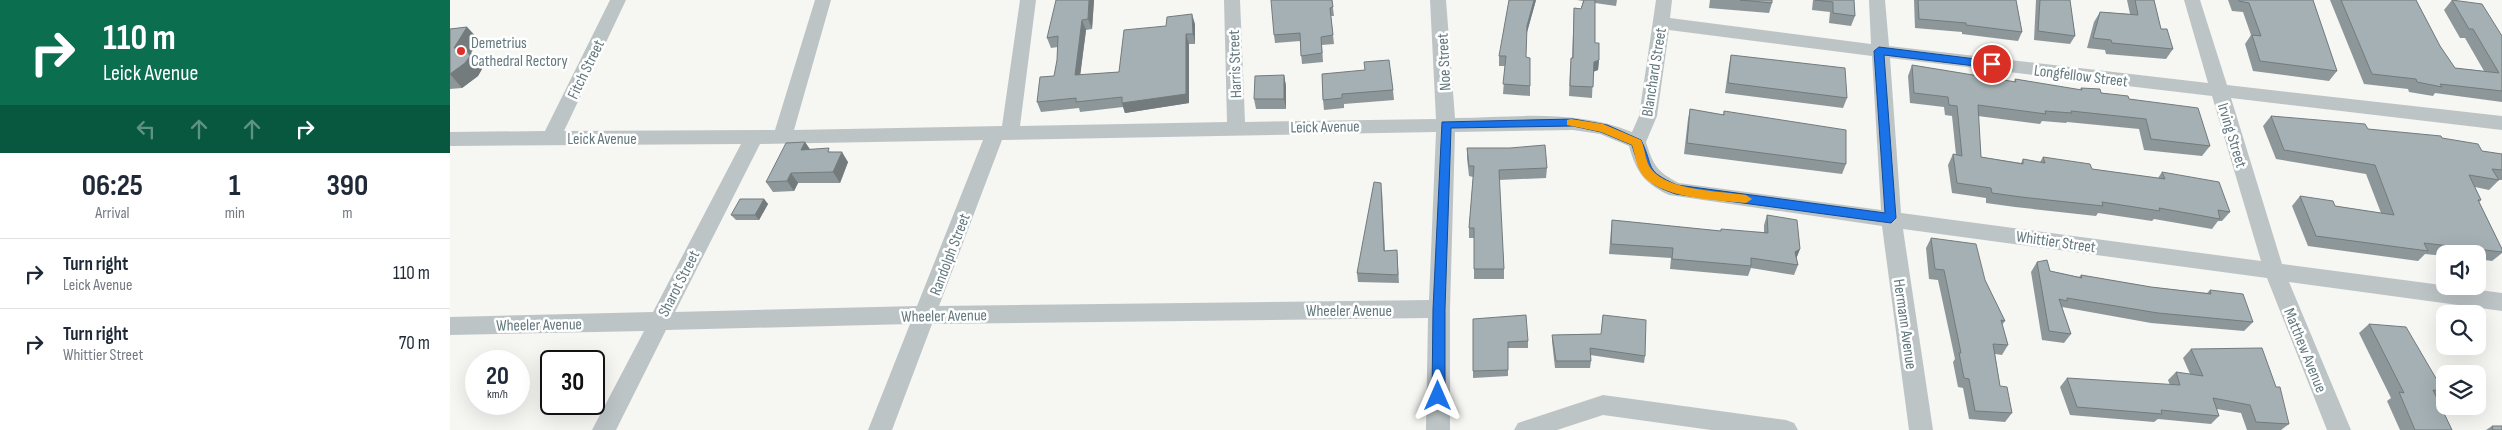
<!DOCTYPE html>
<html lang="en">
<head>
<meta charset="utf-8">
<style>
  body { margin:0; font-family:"Sofia Sans Condensed",sans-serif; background:#f2f2f3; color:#1f2937; height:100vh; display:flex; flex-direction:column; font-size:19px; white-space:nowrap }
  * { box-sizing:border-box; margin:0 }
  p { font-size:16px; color:#747a83 }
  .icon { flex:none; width:28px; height:28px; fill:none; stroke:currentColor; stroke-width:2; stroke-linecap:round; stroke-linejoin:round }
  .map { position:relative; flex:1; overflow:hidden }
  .drawer { display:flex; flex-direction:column; background:#fff; width:450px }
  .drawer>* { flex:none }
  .guide { background:#0b6e4f; color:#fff; overflow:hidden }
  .tools { position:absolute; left:1986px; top:245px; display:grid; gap:10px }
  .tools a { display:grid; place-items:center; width:50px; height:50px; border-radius:10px; background:#fff; box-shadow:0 5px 20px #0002; font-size:25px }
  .speed { position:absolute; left:15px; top:350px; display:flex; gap:10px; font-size:25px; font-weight:700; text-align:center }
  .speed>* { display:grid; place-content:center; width:65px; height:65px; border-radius:50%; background:#fff; box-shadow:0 5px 20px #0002; line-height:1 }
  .speed small { font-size:12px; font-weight:400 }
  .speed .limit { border:2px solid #111; border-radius:8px; background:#fff; color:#111 }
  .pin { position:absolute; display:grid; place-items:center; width:42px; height:42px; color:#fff; margin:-21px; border:2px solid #fff; border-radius:50%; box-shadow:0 1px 5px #0007 }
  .me { position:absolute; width:55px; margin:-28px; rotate:0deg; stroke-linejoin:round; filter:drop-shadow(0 0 4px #0008) }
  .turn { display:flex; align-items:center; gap:18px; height:105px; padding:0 20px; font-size:22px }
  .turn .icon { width:65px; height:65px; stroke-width:2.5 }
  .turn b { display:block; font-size:35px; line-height:42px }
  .lanes { display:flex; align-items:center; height:48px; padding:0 20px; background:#0003; justify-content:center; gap:25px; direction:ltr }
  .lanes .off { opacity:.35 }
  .eta { display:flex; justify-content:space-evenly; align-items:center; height:85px; text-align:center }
  .eta b { font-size:30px; font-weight:700; line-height:35px }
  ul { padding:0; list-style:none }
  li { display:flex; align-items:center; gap:15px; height:70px; padding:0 20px; border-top:1px solid #e0e1e3 }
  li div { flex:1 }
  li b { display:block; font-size:19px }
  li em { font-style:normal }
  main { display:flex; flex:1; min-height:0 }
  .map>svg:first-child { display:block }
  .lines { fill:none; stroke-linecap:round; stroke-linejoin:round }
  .street { fill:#bdc4c6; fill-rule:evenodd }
  .wall { fill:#8d979a }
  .shaded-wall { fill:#737b7d }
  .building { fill:#a4b0b3; stroke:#737b7d }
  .route { fill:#1a73e8; stroke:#114b97 }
  .slow { fill:#f59e0b }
  .poi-dot { fill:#e02f2a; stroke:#fff; stroke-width:2 }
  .labels { text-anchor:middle; stroke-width:5; stroke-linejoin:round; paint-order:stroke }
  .poi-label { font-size:16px; fill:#62787e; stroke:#fff; text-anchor:start }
  .street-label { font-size:16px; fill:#62787e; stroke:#fff }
</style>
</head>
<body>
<main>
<section class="drawer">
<div class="guide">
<div class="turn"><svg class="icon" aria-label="right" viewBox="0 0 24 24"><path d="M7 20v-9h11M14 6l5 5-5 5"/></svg><div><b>110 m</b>Leick Avenue</div></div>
<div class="lanes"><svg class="icon off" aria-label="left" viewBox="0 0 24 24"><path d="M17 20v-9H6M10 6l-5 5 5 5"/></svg><svg class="icon off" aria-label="ahead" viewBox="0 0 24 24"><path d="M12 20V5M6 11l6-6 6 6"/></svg><svg class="icon off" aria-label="ahead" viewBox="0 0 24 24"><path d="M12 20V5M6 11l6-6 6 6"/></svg><svg class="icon" aria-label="right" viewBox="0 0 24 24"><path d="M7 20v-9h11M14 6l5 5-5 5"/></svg></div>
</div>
<div class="eta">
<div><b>06:25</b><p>Arrival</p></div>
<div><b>1</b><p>min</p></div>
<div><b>390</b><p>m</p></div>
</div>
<ul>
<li><svg class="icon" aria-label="right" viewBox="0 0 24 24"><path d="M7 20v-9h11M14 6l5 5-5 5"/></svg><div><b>Turn right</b><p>Leick Avenue</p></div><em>110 m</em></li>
<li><svg class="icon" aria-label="right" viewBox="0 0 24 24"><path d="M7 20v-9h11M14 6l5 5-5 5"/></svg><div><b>Turn right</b><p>Whittier Street</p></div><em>70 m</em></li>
</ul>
</section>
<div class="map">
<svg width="2052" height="430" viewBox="0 0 2052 430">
  <rect width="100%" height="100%" fill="#f6f6f3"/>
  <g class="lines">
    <g class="street">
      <path d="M160 0H176L114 131 325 130 365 0H381L344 130 552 126 570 0H586L570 126 777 122 774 0H790L795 122 986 119 980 0H996L1005 118C1066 117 1125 109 1182 132L1189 116 1206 0H1222L1220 18 1421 44 1419 0H1435L1439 46 1758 83 1734 0H1750L1777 85 2052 116V130L1781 98 1832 264 2052 293V311L1839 282 1901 430H1877L1817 278 1453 229 1483 430H1459L1432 226 1219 195C1195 184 1186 172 1179 146L1150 134 1123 130 1005 132 1000 309V430H976L978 318 482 324 442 430H418L460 324 216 330 166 430H142L194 331 0 335V317L203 312 291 144 0 146V132L95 131ZM1219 30 1422 56 1431 210 1229 183C1207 172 1203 165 1196 142L1207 116ZM1440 58 1762 96 1811 261 1451 213ZM986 132 979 300 489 306 552 140ZM533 140 467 306 225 312 310 144Z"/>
      <path d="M1153 395 1336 420 1344 423 1348 430H1261L1153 415 1107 430H1064L1068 423Z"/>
    </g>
  </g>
  <g class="wall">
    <path d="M644 0 642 29 636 30 630 75 669 72 745 24V44H739V103L675 113 673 107 630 112 629 108 591 112 587 102 604 76 607 60 608 47 601 48 597 38Z"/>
    <path d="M882 0 884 16H881L884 44 872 45 873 62 852 64 850 41 825 43 824 35Z"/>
    <path d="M1086 0 1076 35V57L1080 86V96L1053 94 1055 66H1049V56Z"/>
    <path d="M1127 0H1167L1166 6 1145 3V43L1149 60 1148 70 1143 72 1142 98 1119 96 1120 68 1121 58H1122L1124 8 1131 9 1133 1Z"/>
    <path d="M1260 0H1322V3L1319 13 1259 8Z"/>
    <path d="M1363 0H1404L1405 16 1401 26 1379 23 1380 12 1362 10Z"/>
    <path d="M1464 0H1566L1572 32 1568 41 1512 34V32L1465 28Z"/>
    <path d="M1586 0H1620L1625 36 1620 44 1584 40Z"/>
    <path d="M1677 0H1704L1711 29 1723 49 1716 59 1656 54 1655 50 1637 48 1644 22 1650 12 1680 14Z"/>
    <path d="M1778 0H1863L1887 71 1879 81 1803 71 1795 44 1801 35 1793 12 1782 11Z"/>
    <path d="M1880 0H1966L1990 46 2005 68 2034 71 2015 38H2010L1994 10 2002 0 2052 36V102L1985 93 1983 96 1959 92 1958 89 1914 84Z"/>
    <path d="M17 27 29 40 21 53 27 60 32 69 28 76 12 88 0 89V29Z"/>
    <path d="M1281 55 1397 98 1393 108 1275 93 1279 65Z"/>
    <path d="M1462 65 1564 82 1565 79 1630 90 1631 88 1679 99 1760 146 1752 156 1694 150 1689 129 1617 122 1616 123 1592 121 1590 124 1528 116 1531 157 1571 163 1573 159 1590 162 1593 157 1642 169 1708 178 1712 172 1780 212 1772 221H1768L1762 229 1704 219 1702 221 1648 213 1646 216 1565 207 1536 203V198L1502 193 1498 165 1503 154 1506 155 1502 116 1495 115 1494 107 1460 103 1458 76Z"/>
    <path d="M872 74 943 90 944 100 894 104V108L874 110 873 100Z"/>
    <path d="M834 75 836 86V109H806L804 99Z"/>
    <path d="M1240 109 1273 115 1274 111 1396 164 1392 174 1234 154 1238 119Z"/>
    <path d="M1821 116 1918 129 1992 138 2032 151 2052 154V180H2049L2039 190 2025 187 2031 200 2029 202 2052 249V253L2042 261 2028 259V254H1995V256L1975 254 1968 261 1858 246 1842 206 1850 196 1885 206 1931 213 1916 174 1826 159 1813 126Z"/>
    <path d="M355 142 359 149 382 152 398 162 390 183H348L344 191 323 192 316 182Z"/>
    <path d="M1017 148 1097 168 1096 178 1049 180 1054 269V279H1024V238H1019V228L1023 177 1019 176 1017 158Z"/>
    <path d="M932 191 935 251 947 250 949 283 908 282 907 273Z"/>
    <path d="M314 199 318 204 309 220H286L281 215Z"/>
    <path d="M1317 215 1350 249 1346 259 1348 265 1344 275 1301 268 1298 276 1220 269 1221 258 1159 254 1161 229 1162 220 1270 231 1314 232V225Z"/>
    <path d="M1481 238 1535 280 1555 321 1552 325 1558 345 1552 355 1545 354 1550 386 1562 413 1555 422 1519 419 1513 388 1508 387 1503 362 1505 359 1488 280 1479 279 1476 248Z"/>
    <path d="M1587 262 1600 271 1629 277 1631 275 1701 287 1757 293 1760 290 1803 322 1794 331 1701 323 1612 307 1621 334 1614 343 1592 340 1581 272Z"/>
    <path d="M1153 315 1195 356 1194 363 1140 355 1141 361 1140 368H1105L1102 341V335L1151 334Z"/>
    <path d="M1023 319 1078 341V348H1058V376L1023 378Z"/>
    <path d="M1919 324 1994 392 1986 397 2002 430H1950L1937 401 1941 398 1909 333Z"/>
    <path d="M1741 349 1839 424 1831 430H1797L1791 413 1767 409 1769 416 1761 424 1708 419 1704 422 1620 415 1610 387 1617 378 1720 385 1718 380 1726 372 1740 374 1733 358Z"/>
    <path d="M2042 426 2052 430H2036Z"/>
  </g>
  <g class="shaded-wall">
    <path d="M639 0H644L642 29 638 19Z"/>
    <path d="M1084 0H1086L1076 36 1077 26Z"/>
    <path d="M742 14 745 24V44L743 34Z"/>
    <path d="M632 20 636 30 629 85 625 75Z"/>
    <path d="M17 27 29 40 21 53 27 60 32 69 28 76 12 88 0 74 4 48Z"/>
    <path d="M736 34 739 44V103L675 113 672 103Z"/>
    <path d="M1149 60 1148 70 1142 72 1144 62Z"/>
    <path d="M834 75 836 86V109L834 99Z"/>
    <path d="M355 142 362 152 351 150Z"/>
    <path d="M392 152 398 162 390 183 383 172Z"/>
    <path d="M341 173 348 183 344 191 337 181Z"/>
    <path d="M314 199 318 204 309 220 305 215Z"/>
    <path d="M1350 249 1346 259 1345 252Z"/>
  </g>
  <g class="building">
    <path d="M606 0H639L638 19 632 20 625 75 669 72 674 30 716 26 717 17 742 14 743 34H736V94L672 103V97L626 102V98L587 102 590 77 604 76 607 60 608 36 597 38Z"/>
    <path d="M821 0H882L883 7 880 8 883 35 871 37 872 53 851 56 850 33 824 35Z"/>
    <path d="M1059 0H1084L1077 26 1076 57 1080 58V86L1053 84 1056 56H1049Z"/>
    <path d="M1134 0H1145V43H1149V60L1144 62 1143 87 1120 86 1121 58H1123L1124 8 1131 9Z"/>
    <path d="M1290 0H1322V3Z"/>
    <path d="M1365 0H1404L1405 16 1383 13V2Z"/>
    <path d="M1468 0H1566L1572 32 1516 25V23L1469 19Z"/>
    <path d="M1590 0H1620L1625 36 1588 31Z"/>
    <path d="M1685 0H1704L1711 29H1717L1723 49 1662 43 1661 40 1643 38 1650 12 1688 15Z"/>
    <path d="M1788 0H1863L1887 71 1810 61 1802 35 1811 36 1799 3 1789 1Z"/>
    <path d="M1891 0H1966L1990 46 2005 68 2049 73 2023 29H2019L2002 0 2032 4 2052 36V91L1990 84 1992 87 1967 82 1966 79 1922 74Z"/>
    <path d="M17 27 4 48 15 47 20 56 15 63 0 74V29Z"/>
    <path d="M1281 55 1395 68 1397 98 1278 83Z"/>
    <path d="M939 60 943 90 892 94V98L873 100 872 74 915 70 914 62Z"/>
    <path d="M1462 65 1566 82 1565 79 1632 90 1631 88 1650 89 1651 93 1678 96 1679 99 1748 108 1760 146 1701 139 1696 119 1621 111 1622 113 1595 111 1596 114 1528 105 1531 157 1573 164V159L1595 163 1593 157 1640 164 1642 169 1715 179 1712 172 1769 182 1780 212 1768 210 1770 219 1709 208 1710 211 1652 202 1653 206 1571 197 1542 193 1541 188 1507 183 1503 154 1512 156 1507 106 1499 105 1498 97 1464 93Z"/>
    <path d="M834 75V99H804L805 76Z"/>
    <path d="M1240 109 1274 115V111L1396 130V164L1237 143Z"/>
    <path d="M1821 116 1915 124 1918 129 1991 136 1992 138 2028 144 2032 151 2052 154V170L2042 169 2049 180 2019 175 2031 200H2028L2052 249V252L1974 243 1978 251 1866 236 1850 196 1883 201 1885 206 1944 215 1925 165 1834 150Z"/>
    <path d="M355 142 351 150 379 148 378 152H392L383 172 341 173 337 181 316 182 336 143Z"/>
    <path d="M1095 145 1097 168 1049 170 1054 269H1024V228H1019L1024 166H1019L1017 148H1060Z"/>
    <path d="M924 182 931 183 934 251 947 250 948 275 907 273Z"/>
    <path d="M290 199H314L305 215H281Z"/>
    <path d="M1317 215 1347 220 1350 249 1345 252 1348 265 1301 258V266L1222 259 1223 248 1161 244 1162 220 1271 231V229L1318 233Z"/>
    <path d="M1481 238 1526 244 1535 280 1555 321 1551 320 1558 345 1543 344 1550 386 1557 387 1562 413 1525 411 1519 379 1514 378 1509 353H1511L1494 270 1485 269Z"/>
    <path d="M1597 260 1600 271 1632 278 1631 275 1701 287 1761 294 1760 290 1793 294 1803 322 1708 313 1617 298V301L1609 299 1621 334 1599 331 1587 262Z"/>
    <path d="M1076 315 1078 341 1058 342V370L1023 371V319Z"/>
    <path d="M1153 315 1196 320 1195 356 1140 348 1141 361H1106L1102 335 1151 334Z"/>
    <path d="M1919 324 1956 327 1994 392 1983 390 2002 430H1965L1949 392 1954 393Z"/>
    <path d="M1812 348 1826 387H1830L1839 424 1806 422 1800 405 1763 398 1769 416 1711 410 1712 414 1627 407 1617 378 1730 385 1726 372 1753 376 1741 349Z"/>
    <path d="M2042 426H2052V430H2043Z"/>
  </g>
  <path class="route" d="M1429 47 1542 61 1547 64 1542 68 1434 55 1446 218 1441 223 1226 194C1195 184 1191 174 1182 145L1151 132 1123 126 1001 128 995 309V396L993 399H984L982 396 983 309 992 122 1123 119 1157 125 1191 140C1205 168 1193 170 1227 185L1435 213 1424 51Z"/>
  <path class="slow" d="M1121 119 1153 124 1191 140C1195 148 1195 161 1201 169 1218 191 1270 191 1296 195L1302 199 1296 203C1269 200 1205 199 1190 171 1186 164 1185 153 1182 145L1151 132 1117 125V120Z"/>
  <circle class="poi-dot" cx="11" cy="51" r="5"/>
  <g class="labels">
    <g class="poi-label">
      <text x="21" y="48">Demetrius<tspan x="21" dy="18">Cathedral Rectory</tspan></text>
    </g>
    <g class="street-label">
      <text transform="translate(993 62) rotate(-93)" y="6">Noe Street</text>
      <text transform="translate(784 64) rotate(-92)" y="6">Harris Street</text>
      <text transform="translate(135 69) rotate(-64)" y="6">Fitch Street</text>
      <text transform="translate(1203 72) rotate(-81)" y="6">Blanchard Street</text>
      <text transform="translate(1631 75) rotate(7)" y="6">Longfellow Street</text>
      <text transform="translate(875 126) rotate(-1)" y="6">Leick Avenue</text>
      <text transform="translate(1783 135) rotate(73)" y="6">Irving Street</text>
      <text x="152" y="144">Leick Avenue</text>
      <text transform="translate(1606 241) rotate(8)" y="6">Whittier Street</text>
      <text transform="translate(499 254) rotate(-69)" y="6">Randolph Street</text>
      <text transform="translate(228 283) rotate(-63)" y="6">Sharot Street</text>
      <text x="899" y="316">Wheeler Avenue</text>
      <text transform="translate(494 315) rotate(-1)" y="6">Wheeler Avenue</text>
      <text transform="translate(89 324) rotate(-1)" y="6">Wheeler Avenue</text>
      <text transform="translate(1456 324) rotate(82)" y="6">Hermann Avenue</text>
      <text transform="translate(1856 350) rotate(68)" y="6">Matthew Avenue</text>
    </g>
  </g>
</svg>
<div class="tools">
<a><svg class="icon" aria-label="sound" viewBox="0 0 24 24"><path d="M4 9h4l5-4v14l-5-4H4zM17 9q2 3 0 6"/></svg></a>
<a><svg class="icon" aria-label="search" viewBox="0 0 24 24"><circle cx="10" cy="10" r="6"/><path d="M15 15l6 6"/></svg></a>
<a><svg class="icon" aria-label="layers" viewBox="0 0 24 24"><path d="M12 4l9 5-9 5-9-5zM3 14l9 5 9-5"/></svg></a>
</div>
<div class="speed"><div>20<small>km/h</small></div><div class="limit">30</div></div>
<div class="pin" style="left:1542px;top:64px;background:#d93025"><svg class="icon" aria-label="arrive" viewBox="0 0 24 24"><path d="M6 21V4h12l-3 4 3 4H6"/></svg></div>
<svg class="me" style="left:988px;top:396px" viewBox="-20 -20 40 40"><path d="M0-17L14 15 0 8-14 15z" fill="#1a73e8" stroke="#fff" stroke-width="4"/></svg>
</div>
</main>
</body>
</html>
